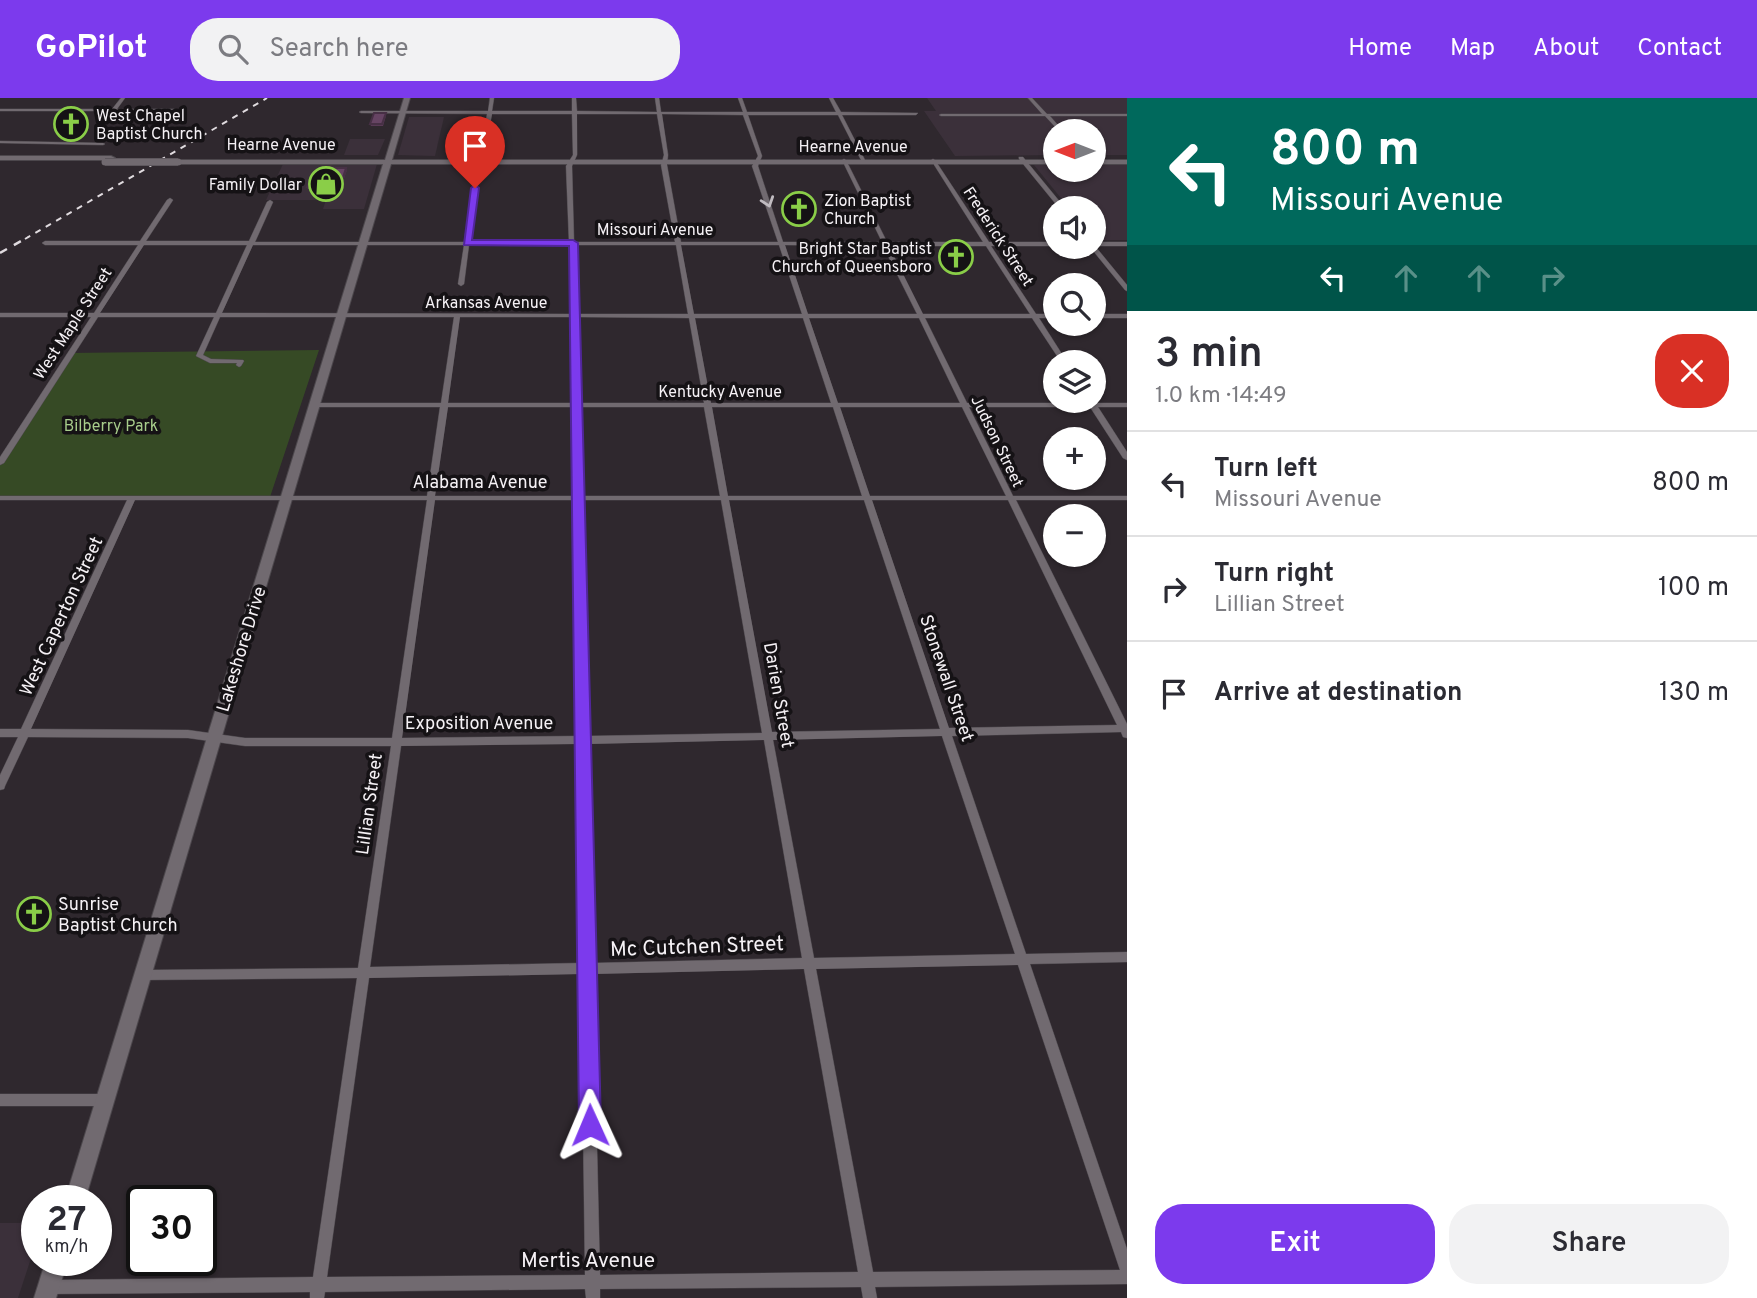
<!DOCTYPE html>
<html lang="en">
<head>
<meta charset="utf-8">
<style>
  body { margin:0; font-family:Overpass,sans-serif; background:#f2f2f3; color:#2b2b33; height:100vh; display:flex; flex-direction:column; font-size:26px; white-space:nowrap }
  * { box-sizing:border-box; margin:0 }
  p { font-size:23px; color:#7c7c81 }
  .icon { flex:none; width:38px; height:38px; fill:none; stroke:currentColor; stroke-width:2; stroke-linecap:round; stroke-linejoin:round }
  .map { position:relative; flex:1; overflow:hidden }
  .details { display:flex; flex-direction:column; background:#fff; width:630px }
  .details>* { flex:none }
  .banner { background:#00695c; color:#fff; overflow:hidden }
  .needle { width:46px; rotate:270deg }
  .buttons { position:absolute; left:1043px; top:21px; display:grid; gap:14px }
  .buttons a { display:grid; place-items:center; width:63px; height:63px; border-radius:50%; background:#fff; box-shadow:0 2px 5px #0004; font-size:35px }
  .speed { position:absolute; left:21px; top:1087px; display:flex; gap:14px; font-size:35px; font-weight:700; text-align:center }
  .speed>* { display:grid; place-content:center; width:91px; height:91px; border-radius:50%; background:#fff; box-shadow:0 2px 5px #0004; line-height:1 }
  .speed small { font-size:18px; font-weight:400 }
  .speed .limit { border:4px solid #111; border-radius:10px; background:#fff; color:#111 }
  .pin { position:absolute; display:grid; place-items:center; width:60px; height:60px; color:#fff; margin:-72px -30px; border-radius:50% 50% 50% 0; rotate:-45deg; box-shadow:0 0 7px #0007 }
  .pin .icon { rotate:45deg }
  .me { position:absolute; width:77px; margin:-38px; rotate:359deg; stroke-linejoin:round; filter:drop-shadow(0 0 5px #0008) }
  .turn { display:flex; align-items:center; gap:24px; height:147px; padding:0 28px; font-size:32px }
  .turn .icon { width:91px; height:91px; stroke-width:2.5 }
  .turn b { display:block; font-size:49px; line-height:60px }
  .lanes { display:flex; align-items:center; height:66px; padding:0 28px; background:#0003; justify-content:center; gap:35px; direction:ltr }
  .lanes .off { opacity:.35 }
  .round { display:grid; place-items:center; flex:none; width:74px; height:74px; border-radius:28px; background:#f2f2f3 }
  .summary { display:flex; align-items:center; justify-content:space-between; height:119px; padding:0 28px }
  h1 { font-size:42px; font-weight:600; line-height:52px }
  .cta { display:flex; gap:14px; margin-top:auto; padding:14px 28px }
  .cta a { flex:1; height:80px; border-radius:28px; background:#7c3aed; color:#fff; font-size:28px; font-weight:600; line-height:80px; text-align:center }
  .cta a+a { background:#f2f2f3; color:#2b2b33 }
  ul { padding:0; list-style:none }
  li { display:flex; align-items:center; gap:21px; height:105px; padding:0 28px; border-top:2px solid #e1e1e2 }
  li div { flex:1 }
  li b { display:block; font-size:26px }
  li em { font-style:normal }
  header { display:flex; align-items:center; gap:42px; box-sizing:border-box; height:98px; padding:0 35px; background:#7c3aed; color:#fff }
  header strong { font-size:33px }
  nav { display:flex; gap:38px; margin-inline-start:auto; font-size:24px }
  .search { width:490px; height:63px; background:#f2f2f3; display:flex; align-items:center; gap:18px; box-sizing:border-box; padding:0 24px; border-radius:28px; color:#7c7c81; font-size:26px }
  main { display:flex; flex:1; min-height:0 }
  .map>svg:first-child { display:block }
  .built { fill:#3b303a }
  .green { fill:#364a25 }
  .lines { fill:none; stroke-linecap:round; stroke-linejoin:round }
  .minor-casing { stroke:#4c474c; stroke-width:1 }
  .secondary-casing { stroke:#4c474c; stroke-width:2 }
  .minor { fill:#716a70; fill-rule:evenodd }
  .secondary { fill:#716a70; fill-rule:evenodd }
  .rail-far1 { stroke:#e0dbdf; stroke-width:2; stroke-dasharray:6 6; stroke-linecap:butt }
  .rail { stroke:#e0dbdf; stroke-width:2.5; stroke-dasharray:8 8; stroke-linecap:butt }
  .secondary-bridge-casing { stroke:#4c474c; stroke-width:8; stroke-linecap:butt }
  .secondary-bridge { stroke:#716a70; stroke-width:7 }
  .wall { fill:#583a55 }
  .shaded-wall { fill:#473045 }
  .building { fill:#664463; stroke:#473045; stroke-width:2 }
  .oneway { stroke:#c0bbc0 }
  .route { fill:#7c3aed; stroke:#51269a; stroke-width:2 }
  .labels { text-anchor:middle; stroke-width:7; stroke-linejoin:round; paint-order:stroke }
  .far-poi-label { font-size:16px; fill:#f5f1f5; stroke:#151215; text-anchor:start }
  .far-street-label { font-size:16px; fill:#f5f1f5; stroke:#151215 }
  .far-park-label { font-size:16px; fill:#a7cc8b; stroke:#151215 }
  .street-label { font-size:18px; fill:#f5f1f5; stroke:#151215 }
  .poi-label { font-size:18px; fill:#f5f1f5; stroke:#151215; text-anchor:start }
  .near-street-label { font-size:21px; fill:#f5f1f5; stroke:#151215 }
</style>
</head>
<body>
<header>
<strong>GoPilot</strong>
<div class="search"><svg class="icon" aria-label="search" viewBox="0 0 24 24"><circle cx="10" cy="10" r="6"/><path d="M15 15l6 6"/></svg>Search here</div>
<nav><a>Home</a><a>Map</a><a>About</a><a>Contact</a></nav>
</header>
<main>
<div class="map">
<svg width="1127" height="1200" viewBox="0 0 1127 1200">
  <rect width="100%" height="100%" fill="#2f282e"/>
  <g class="built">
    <path d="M927 0H1127V57H1094V33H1055V57L955 58 924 13H936Z"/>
    <path d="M409 19H444L435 58 398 57Z"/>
    <path d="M350 41H385L378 57H344Z"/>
    <path d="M283 66H377L364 111H323L326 102H266Z"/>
    <path d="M1034 67H1055V72H1094V67H1127V142H1095L1094 110H1069Z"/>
    <path d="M0 1125H37V1142L18 1200H0Z"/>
  </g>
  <path class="green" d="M319 252 270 399 0 400V365L70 255Z"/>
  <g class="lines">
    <g class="minor-casing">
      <g id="minor">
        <path d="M121 0H125L117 11H174L176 12 174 13H0V11H112Z"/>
        <path d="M490 0H494L492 13H572V0H576L577 13 657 14 655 0H659L661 14H743L738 0H742L747 14H836L829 0H833L841 14 918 15 916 17H842L865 62 863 63 861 62 838 17H748L762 58 758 68 783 144H882L842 62 844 61 846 62 887 144H983L931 62 933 61 935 62 989 144H1055V148H991L1036 216H1055V220H1039L1067 264H1061L1032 220H925L967 305H1088L1087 303H1093L1095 305H1127V309H1098L1127 354V362L1123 360 1090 309H969L1013 398H1127V402H1016L1127 626V640L1123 639 1121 634 952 638 1026 856 1127 854V864L1030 866 1127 1151V1186L875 1189 877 1200H863L861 1189 600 1191V1200H586L585 1191 325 1194 324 1200H310V1194L49 1196 44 1194 42 1189 44 1184 49 1182 313 1179 357 880 143 882 139 881 137 877 139 873 143 872 358 870 391 648H245L188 640 28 639 5 688 4 691 0 692V677L18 639H0V631H21L127 402H0V398H427L440 309H314L310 307 314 305H441L454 219H220L203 257 211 261 243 262 244 263 241 268 239 269 236 267 237 265H210L196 258 214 219H98L4 365 0 367V359L91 219H0V215H94L138 147H45L42 145 45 143H140L167 102 170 100 173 102 146 143H249L267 104 270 102 273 104 255 144H464L477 62 481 58 487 16 361 15 359 14 361 13H488ZM492 16H572L573 57 566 68 569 144H470L481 62 485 58ZM577 16H657L664 57 661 67 675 144H574L572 68 577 57ZM662 16 743 17 758 58 752 68 778 144H681L667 67 668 57ZM144 147H247L216 215H100ZM253 147H464L458 186 461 188 464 186 469 147H569L571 216 222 215ZM575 147H676L688 216H577ZM681 147H779L802 216H694ZM785 147 883 148 917 216H808ZM889 148H986L1030 216H923ZM460 219H571L573 305H448ZM577 219 689 220 704 305H580ZM695 220H803L831 305H711ZM809 220H919L960 305H838ZM448 309H573L575 398H435ZM581 309H704L720 398H583ZM712 309H833L862 398H728ZM840 309H962L1006 398H870ZM135 402H427L392 640H245L188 632 31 631ZM435 402H575L578 638 402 640ZM583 402H721L762 635 588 638ZM729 402H864L940 631 772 634ZM872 402H1008L1117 627 949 630ZM942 638 1015 856 814 860 773 642ZM764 642 802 860 593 865 588 646ZM578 646 581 865 370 869 401 648ZM1018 867 1120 1172 873 1174 816 871ZM804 871 858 1174 600 1177 593 876ZM581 876 585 1177 327 1179 369 880Z"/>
        <path d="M1028 0H1032L1047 16H1127V18H1050L1063 33H1059L1045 18H941L939 17 941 16H1042Z"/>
        <path d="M0 43 103 45 105 46 103 47 0 45Z"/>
        <path d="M1019 59H1023L1065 110H1059L1019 61Z"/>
        <path d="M1094 144H1127V148H1095L1127 187V193L1125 192 1090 149H1094Z"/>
        <rect x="1094" y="216" width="33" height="4"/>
        <path d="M0 996H105L110 997 112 1002 110 1007 105 1008H0Z"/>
      </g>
    </g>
    <g class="secondary-casing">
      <g id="secondary">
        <path d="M404 0H410L392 62H1055V66H391L85 1102H65L383 66H178L174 64 178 62H385Z"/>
        <path d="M0 58H111L115 60 111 62H0Z"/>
        <rect x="1094" y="62" width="33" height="4"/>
        <path d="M46 1162H68L56 1200H34Z"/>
      </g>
    </g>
    <use href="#minor" class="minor"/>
    <use href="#secondary" class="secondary"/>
    <path class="rail-far1" d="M25 141 267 0"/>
    <path class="rail" d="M0 155 28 139"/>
    <g class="secondary-bridge-casing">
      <path id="secondary-bridge" d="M105 64H178"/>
    </g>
    <use href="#secondary-bridge" class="secondary-bridge"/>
  </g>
  <g class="wall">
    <path d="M386 18 383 28H371L370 26Z"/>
    <path d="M346 70 347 72 340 91H308L307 89Z"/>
  </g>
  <path class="shaded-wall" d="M346 70 347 72 340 91V89Z"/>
  <g class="building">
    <path d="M374 15H386L382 26H370Z"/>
    <path d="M330 70H346L340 89H307L312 78H327Z"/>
  </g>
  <defs><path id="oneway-chevron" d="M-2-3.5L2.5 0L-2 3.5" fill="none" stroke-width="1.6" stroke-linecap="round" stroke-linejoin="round" transform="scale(1.75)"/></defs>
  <use class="oneway" href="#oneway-chevron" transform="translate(768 104) rotate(71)"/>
  <path class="route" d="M475 87 479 90 472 142H573L578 145 601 1027 598 1035 590 1038 582 1035 579 1027 569 148 464 147 471 90Z"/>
  <defs>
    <g id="church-ring" transform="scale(1.75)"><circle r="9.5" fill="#151215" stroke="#8ace48" stroke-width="1.5"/><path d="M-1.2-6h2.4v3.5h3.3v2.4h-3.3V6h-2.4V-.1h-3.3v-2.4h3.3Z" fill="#8ace48"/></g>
    <g id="shop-ring" transform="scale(1.75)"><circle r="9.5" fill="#151215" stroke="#8ace48" stroke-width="1.5"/><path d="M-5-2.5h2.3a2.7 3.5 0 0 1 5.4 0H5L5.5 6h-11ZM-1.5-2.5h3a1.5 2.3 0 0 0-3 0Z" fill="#8ace48"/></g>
  </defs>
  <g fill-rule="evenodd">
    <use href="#church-ring" x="71" y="26"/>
    <use href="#shop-ring" x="326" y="86"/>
    <use href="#church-ring" x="799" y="111"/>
    <use href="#church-ring" x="956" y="159"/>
    <use href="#church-ring" x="34" y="816"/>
  </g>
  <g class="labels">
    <g class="far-poi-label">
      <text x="96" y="23">West Chapel<tspan x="96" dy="18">Baptist Church</tspan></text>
      <text x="302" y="92" text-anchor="end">Family Dollar</text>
      <text x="824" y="108">Zion Baptist<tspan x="824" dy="18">Church</tspan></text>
      <text x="932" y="156" text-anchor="end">Bright Star Baptist<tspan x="932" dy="18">Church of Queensboro</tspan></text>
    </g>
    <g class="far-street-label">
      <text x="281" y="52">Hearne Avenue</text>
      <text x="853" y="54">Hearne Avenue</text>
      <text x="655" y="137">Missouri Avenue</text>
      <text transform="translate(999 138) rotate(57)" y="6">Frederick Street</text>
      <text x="486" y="210">Arkansas Avenue</text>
      <text transform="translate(72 225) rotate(-57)" y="6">West Maple Street</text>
      <text x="720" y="299">Kentucky Avenue</text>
      <text transform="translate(998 343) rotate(64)" y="6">Judson Street</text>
    </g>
    <g class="far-park-label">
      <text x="111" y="333">Bilberry Park</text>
    </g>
    <g class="street-label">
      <text x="480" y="390">Alabama Avenue</text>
      <text transform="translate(61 518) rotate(-65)" y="6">West Caperton Street</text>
      <text transform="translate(241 551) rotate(-73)" y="6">Lakeshore Drive</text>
      <text transform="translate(947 580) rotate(71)" y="6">Stonewall Street</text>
      <text transform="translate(779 597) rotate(80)" y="6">Darien Street</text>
      <text x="479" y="631">Exposition Avenue</text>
      <text transform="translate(369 706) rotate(-82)" y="6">Lillian Street</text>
    </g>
    <g class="poi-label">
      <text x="58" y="812">Sunrise<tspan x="58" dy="21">Baptist Church</tspan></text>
    </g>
    <g class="near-street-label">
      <text transform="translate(697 848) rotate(-2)" y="7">Mc Cutchen Street</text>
      <text x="588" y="1169">Mertis Avenue</text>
    </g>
  </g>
</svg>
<div class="buttons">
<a><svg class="needle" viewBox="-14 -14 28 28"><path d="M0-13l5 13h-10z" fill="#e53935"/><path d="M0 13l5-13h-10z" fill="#7c7c81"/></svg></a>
<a><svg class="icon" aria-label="sound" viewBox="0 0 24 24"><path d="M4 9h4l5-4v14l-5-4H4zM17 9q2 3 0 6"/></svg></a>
<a><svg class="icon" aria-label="search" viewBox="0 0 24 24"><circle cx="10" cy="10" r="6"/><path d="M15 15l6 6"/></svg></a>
<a><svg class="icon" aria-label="layers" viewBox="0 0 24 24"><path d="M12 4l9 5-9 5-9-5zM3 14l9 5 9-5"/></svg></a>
<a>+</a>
<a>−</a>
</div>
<div class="speed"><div>27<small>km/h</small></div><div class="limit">30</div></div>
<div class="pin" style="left:475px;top:90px;background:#d93025"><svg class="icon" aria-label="arrive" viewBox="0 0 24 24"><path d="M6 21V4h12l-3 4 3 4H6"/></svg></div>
<svg class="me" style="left:590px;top:1027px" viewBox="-20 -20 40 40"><path d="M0-17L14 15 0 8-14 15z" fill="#7c3aed" stroke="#fff" stroke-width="4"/></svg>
</div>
<section class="details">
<div class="banner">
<div class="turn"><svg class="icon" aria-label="left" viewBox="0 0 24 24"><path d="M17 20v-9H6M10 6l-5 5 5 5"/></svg><div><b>800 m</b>Missouri Avenue</div></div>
<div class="lanes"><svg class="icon" aria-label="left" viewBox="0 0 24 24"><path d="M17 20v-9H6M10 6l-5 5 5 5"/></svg><svg class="icon off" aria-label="ahead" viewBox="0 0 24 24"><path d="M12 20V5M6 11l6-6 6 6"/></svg><svg class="icon off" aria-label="ahead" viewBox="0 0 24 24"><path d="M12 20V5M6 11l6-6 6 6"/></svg><svg class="icon off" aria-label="right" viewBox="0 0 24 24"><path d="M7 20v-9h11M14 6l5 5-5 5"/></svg></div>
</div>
<div class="summary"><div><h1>3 min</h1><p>1.0 km · 14:49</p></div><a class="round" style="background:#d93025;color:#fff"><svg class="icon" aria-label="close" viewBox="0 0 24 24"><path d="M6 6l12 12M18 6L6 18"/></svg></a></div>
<ul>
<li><svg class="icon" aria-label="left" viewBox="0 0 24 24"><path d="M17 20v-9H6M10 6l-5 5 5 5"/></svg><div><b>Turn left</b><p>Missouri Avenue</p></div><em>800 m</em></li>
<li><svg class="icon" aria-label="right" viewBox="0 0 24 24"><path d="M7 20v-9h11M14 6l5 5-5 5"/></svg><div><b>Turn right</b><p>Lillian Street</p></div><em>100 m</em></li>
<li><svg class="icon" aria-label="arrive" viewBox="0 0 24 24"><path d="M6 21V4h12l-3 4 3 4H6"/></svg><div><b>Arrive at destination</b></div><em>130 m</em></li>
</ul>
<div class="cta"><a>Exit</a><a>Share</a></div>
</section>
</main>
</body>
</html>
